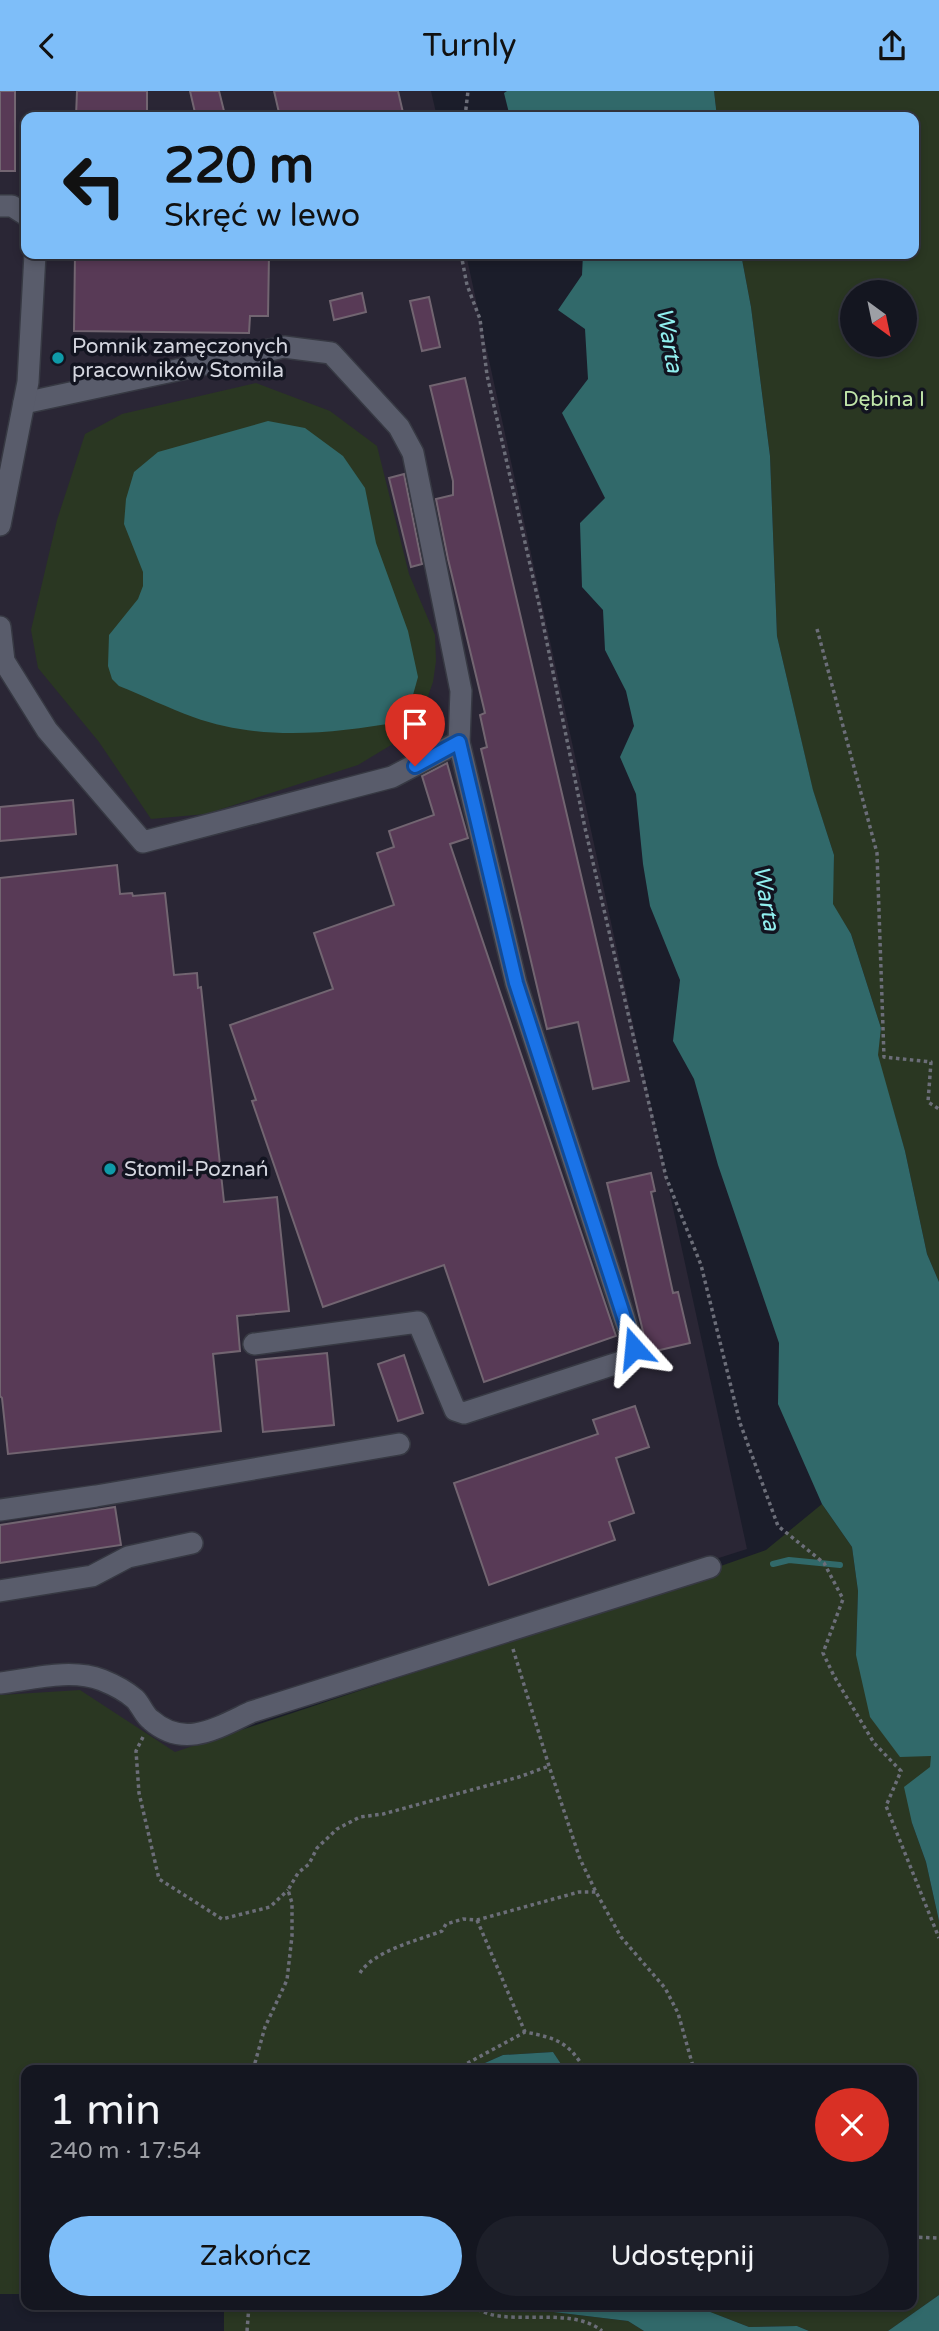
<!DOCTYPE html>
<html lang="pl">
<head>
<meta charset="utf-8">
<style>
  body { margin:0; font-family:"Varela Round",sans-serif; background:#1d1f29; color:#f1f3f6; height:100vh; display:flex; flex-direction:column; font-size:26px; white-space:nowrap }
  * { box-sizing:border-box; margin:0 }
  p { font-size:23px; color:#9d9fa5 }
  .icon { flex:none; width:38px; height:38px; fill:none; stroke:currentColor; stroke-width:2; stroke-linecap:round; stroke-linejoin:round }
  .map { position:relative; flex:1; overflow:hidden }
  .sheet { position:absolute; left:21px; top:1974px; width:896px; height:245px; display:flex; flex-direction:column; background:#141620; border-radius:14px; box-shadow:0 4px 10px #0003,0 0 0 2px #33353e }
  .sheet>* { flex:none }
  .top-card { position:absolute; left:21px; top:21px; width:898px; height:147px; border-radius:14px; box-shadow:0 4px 10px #0003,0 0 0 2px #33353e; background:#7ebef9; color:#111; overflow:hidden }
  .needle { width:46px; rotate:147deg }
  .controls { position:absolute; left:840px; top:189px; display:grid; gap:14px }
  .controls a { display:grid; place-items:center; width:77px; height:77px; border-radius:50%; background:#141620; box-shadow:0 4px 10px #0003,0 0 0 2px #33353e; font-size:35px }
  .pin { position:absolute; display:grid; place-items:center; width:60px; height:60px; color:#fff; margin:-72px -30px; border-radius:50% 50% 50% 0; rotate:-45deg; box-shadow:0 0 7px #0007 }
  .pin .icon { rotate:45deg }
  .me { position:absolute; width:77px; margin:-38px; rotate:342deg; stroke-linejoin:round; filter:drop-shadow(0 0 5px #0008) }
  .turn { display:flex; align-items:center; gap:24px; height:147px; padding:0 28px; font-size:32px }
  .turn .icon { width:91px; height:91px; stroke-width:2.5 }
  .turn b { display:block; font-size:49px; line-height:60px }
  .round { display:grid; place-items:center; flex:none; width:74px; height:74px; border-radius:37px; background:#1d1f29 }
  .overview { display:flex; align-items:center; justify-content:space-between; height:119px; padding:0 28px }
  h1 { font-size:42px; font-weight:600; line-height:52px }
  .cta { display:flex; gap:14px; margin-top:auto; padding:14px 28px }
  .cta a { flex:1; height:80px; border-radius:42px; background:#7ebef9; color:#111; font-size:28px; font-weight:600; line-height:80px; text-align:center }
  .cta a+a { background:#1d1f29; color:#f1f3f6 }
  header { display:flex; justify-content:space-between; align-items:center; height:91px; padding:0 28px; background:#7ebef9; color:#111; font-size:32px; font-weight:600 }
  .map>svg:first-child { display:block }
  .industrial { fill:#2a2635 }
  .green { fill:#2a3722; fill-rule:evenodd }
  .water { fill:#31696a }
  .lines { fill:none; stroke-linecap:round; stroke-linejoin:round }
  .stream { stroke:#31696a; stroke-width:6 }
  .building { fill:#583a56; stroke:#726571; stroke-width:2 }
  .minor-casing { stroke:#373943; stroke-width:24 }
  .path { stroke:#6c6e79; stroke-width:3.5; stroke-dasharray:3.5 3.5; stroke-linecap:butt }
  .minor { stroke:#595c6b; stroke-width:21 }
  .route-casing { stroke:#114b97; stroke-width:18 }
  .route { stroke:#1a73e8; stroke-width:12 }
  .culture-dot { fill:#0f9aa8; stroke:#121420; stroke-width:2.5 }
  .labels { text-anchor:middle; stroke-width:7; stroke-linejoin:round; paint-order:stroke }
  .poi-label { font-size:21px; fill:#d4d6df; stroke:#121420; text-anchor:start }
  .park-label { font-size:21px; fill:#c1e6aa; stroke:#121420 }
  .water-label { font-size:23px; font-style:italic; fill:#91efef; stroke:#121420 }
</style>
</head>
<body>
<header><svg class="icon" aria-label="back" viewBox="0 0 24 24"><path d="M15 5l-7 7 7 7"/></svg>Turnly<svg class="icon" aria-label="share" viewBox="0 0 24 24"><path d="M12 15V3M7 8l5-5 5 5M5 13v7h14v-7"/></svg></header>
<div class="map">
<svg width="939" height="2240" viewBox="0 0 939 2240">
  <rect width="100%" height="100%" fill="#1b1d2a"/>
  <path class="industrial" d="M0 0H431L437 26H26V163H466L747 1458 206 1630 263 1865 26 1979V2203H0Z"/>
  <g class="green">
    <path d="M714 0H939V1191L927 1163 905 1060 877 964 881 937 851 843 832 813 834 764 813 700 777 545 770 365 751 216 741 163H914V26H717ZM852 201H905V254H852Z"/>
    <path d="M256 292 330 320 377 355 409 483 435 544 436 570 433 591 416 639 358 674 206 723 151 728 99 651 38 577 31 539 57 429 85 343 122 323Z"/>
    <path d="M822 1413 852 1456 858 1500 856 1564 931 1664V1676L912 1732 926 1771 939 1830V2204L888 2240H809L797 2235 749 2236 700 2217 695 2214H912V1979H565L553 1961 503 1964 469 1979H26V2203H0V1604L80 1599 175 1661 494 1555 766 1459Z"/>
    <path d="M224 2214H478L479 2220H545L628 2230 644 2240H224Z"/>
  </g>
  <g class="water">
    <path d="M507 0H714L717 26H510L504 2Z"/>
    <path d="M583 163H741L751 216 770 365 777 545 813 699 834 764 833 813 851 843 881 937 878 964 905 1060 927 1163 939 1191V1830L926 1771 912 1732 904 1696 930 1676 931 1665 900 1666 870 1626 856 1564 858 1500 852 1456 822 1413 778 1313 779 1252 718 1074 694 988 673 950 680 889 650 815 643 773 636 703 620 666 634 635 626 600 605 559 603 519 582 496 580 432 605 407 562 322 588 288 585 238 558 219 582 184Z"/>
    <path d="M268 330 305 337 343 365 365 397 376 452 408 540 418 586 411 611 399 631C330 643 260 650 193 626 168 617 144 605 119 595L112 588 108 575 109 544 138 508 143 495V481L124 433 126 408 134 381 158 361Z"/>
    <path d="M553 1961 565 1979H469L503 1964Z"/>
    <path d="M939 2204V2240H888Z"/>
    <path d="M478 2214H695L700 2217 749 2236 797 2235 809 2240H644L628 2230 545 2220H479Z"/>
  </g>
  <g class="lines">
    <path class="stream" d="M773 1473 789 1469 840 1474"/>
  </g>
  <g class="building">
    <rect x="0" y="0" width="15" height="80"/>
    <path d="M77 0H147V26H76Z"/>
    <path d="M190 0H219L225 24 196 26Z"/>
    <path d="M274 0H398L404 26H280Z"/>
    <path d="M75 163H269L268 225H250L249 242 74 240Z"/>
    <path d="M362 202 366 221 334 229 330 210Z"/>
    <path d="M429 206 440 256 422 260 410 210Z"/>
    <path d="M465 287 629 990 593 998 578 931 547 938 481 658 487 656 480 624 485 622 448 468 436 408 453 404V390L430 295Z"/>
    <path d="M404 383 422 473 411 476 389 387Z"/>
    <path d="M447 672 468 747 450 753 616 1245 484 1291 444 1174 323 1216 252 1010 256 1009 230 934 333 898 314 842 394 814 377 762 394 756 389 740 434 724 422 685Z"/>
    <path d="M73 709 76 743 0 750V716Z"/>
    <path d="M117 774 120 803 132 802 133 805 165 802 174 884 197 882 198 897 201 896 224 1111 277 1106 289 1220 237 1225 240 1260 213 1263 221 1340 8 1363 2 1307 0 1305V787Z"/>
    <path d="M651 1082 655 1100 651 1101 673 1202 678 1201 690 1252 647 1262 646 1253 607 1092Z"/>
    <path d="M327 1262 334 1334 263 1341 256 1269Z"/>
    <path d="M404 1264 423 1322 398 1330 378 1273Z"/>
    <path d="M635 1315 649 1356 616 1367 634 1422 609 1431 615 1449 489 1494 454 1392 598 1343 593 1329Z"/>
    <path d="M115 1416 121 1454 0 1472V1434Z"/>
  </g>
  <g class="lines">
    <g class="minor-casing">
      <g id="minor">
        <path d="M0 115H12L26 124"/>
        <path d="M24 312 284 256 331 262 399 336 413 362 461 600 459 651 516 892 634 1257 624 1270 464 1322 455 1319 418 1231 254 1253"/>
        <path d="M0 434 28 291 35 163"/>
        <path d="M0 536 4 570 47 639 143 751 392 686 459 651"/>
        <path d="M0 1419 96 1405 399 1353"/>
        <path d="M0 1500 92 1485 128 1466 192 1452"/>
        <path d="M0 1592C32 1588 71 1577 102 1589 112 1593 127 1601 135 1608 141 1614 144 1624 151 1629 184 1658 217 1637 251 1621L710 1476"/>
      </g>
    </g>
    <g class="path">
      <path d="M465 26 468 0"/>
      <path d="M461 163 467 194 480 228 487 284 539 513 585 737 666 1086 701 1174 740 1332 778 1435 824 1472 843 1508 823 1562 834 1585 874 1652 901 1680 886 1715 939 1847"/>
      <path d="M817 538 877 762 884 966 931 971 928 1011 939 1018"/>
      <path d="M513 1558 549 1675 580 1768 596 1801 621 1846 665 1897 678 1922 694 1979"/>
      <path d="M143 1646 136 1660 139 1702 159 1788 222 1828 270 1816 288 1799"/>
      <path d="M477 1829 525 1941"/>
      <path d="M360 1882C373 1860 419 1849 442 1840L446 1833 463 1828 477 1829 579 1801H596"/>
      <path d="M253 1979 265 1936 287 1889 292 1845V1812L288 1799 298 1782 309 1773 317 1757 337 1738 360 1726 383 1723 519 1686 549 1675"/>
      <path d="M455 1979 525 1941C556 1947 569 1951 585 1979"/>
      <path d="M912 2146 939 2147"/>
      <path d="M472 2214C501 2240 568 2212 602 2240"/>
      <path d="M247 2240 249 2214"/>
    </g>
    <use href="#minor" class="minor"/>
  </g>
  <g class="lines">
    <g class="route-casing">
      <path id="route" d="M415 675 459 651 516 892 634 1257"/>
    </g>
    <use href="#route" class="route"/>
  </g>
  <g class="culture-dot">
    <circle cx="58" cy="267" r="7"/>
    <circle cx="110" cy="1078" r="7"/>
  </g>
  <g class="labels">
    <g class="poi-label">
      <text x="72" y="262">Pomnik zamęczonych<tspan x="72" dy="24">pracowników Stomila</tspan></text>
      <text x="124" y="1085">Stomil-Poznań</text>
    </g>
    <g class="park-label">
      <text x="884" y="315">Dębina I</text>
    </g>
    <g class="water-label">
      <text transform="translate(670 249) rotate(80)" y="8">Warta</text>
      <text transform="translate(767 807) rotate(80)" y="8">Warta</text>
    </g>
  </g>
</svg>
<div class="controls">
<a><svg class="needle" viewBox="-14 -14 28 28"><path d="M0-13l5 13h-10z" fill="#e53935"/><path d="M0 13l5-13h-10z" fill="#9d9fa5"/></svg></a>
</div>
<div class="pin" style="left:415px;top:675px;background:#d93025"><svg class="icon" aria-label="arrive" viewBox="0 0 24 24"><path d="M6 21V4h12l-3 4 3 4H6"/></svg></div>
<svg class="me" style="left:634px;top:1257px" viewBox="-20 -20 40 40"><path d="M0-17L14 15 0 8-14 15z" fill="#1a73e8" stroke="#fff" stroke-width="4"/></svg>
<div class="top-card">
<div class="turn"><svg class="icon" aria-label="left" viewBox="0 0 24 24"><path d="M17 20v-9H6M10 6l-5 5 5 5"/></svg><div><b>220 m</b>Skręć w lewo</div></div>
</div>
<section class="sheet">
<div class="overview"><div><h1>1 min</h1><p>240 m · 17:54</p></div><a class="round" style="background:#d93025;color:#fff"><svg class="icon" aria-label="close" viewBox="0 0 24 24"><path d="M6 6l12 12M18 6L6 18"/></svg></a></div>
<div class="cta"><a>Zakończ</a><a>Udostępnij</a></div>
</section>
</div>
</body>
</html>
